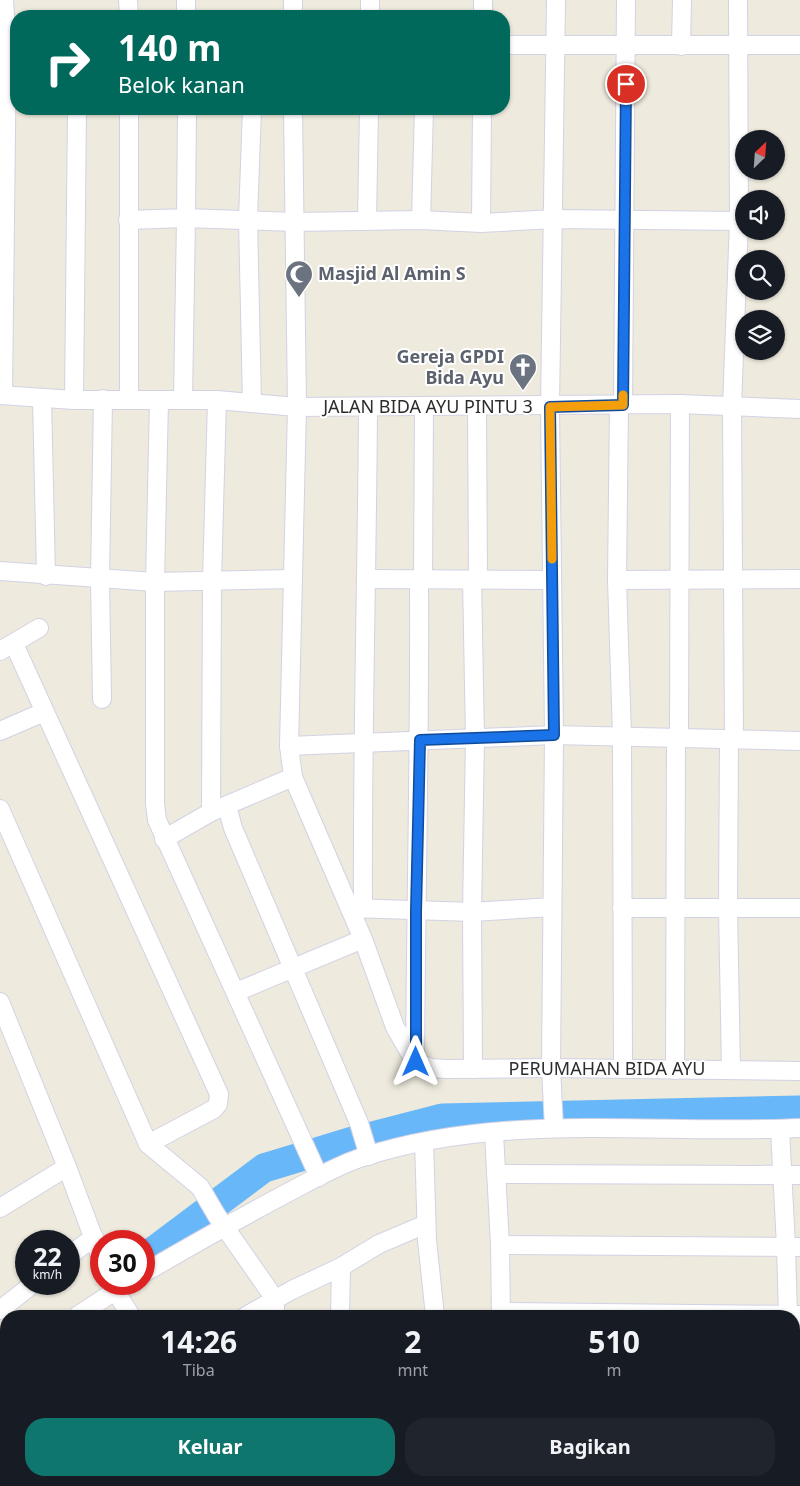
<!DOCTYPE html>
<html lang="id">
<head>
<meta charset="utf-8">
<style>
  body { margin:0; font-family:"Noto Sans",sans-serif; background:#20242c; color:#f1f3f6; height:100vh; display:flex; flex-direction:column; font-size:19px; white-space:nowrap }
  * { box-sizing:border-box; margin:0 }
  p { font-size:16px; color:#9ea1a6 }
  .icon { flex:none; width:28px; height:28px; fill:none; stroke:currentColor; stroke-width:2; stroke-linecap:round; stroke-linejoin:round }
  .map { position:relative; flex:1; overflow:hidden }
  .side { position:absolute; left:0px; top:1310px; width:800px; height:176px; display:flex; flex-direction:column; background:#171b24; border-radius:20px 20px 0 0; box-shadow:0 1px 4px #0004 }
  .side>* { flex:none }
  .hud { position:absolute; left:10px; top:10px; width:500px; height:105px; border-radius:20px; box-shadow:0 1px 4px #0004; background:#00695c; color:#fff; overflow:hidden }
  .needle { width:32px; rotate:25deg }
  .fabs { position:absolute; left:735px; top:130px; display:grid; gap:10px }
  .fabs a { display:grid; place-items:center; width:50px; height:50px; border-radius:50%; background:#171b24; box-shadow:0 1px 4px #0004; font-size:25px }
  .speed { position:absolute; left:15px; top:1230px; display:flex; gap:10px; font-size:25px; font-weight:700; text-align:center }
  .speed>* { display:grid; place-content:center; width:65px; height:65px; border-radius:50%; background:#171b24; box-shadow:0 1px 4px #0004; line-height:1 }
  .speed small { font-size:12px; font-weight:400 }
  .speed .limit { border:8px solid #d22; background:#fff; color:#111 }
  .pin { position:absolute; display:grid; place-items:center; width:42px; height:42px; color:#fff; margin:-21px; border:2px solid #fff; border-radius:50%; box-shadow:0 1px 5px #0007 }
  .me { position:absolute; width:55px; margin:-28px; rotate:0deg; stroke-linejoin:round; filter:drop-shadow(0 0 4px #0008) }
  .turn { display:flex; align-items:center; gap:18px; height:105px; padding:0 25px; font-size:22px }
  .turn .icon { width:65px; height:65px; stroke-width:2.5 }
  .turn b { display:block; font-size:35px; line-height:42px }
  .eta { display:flex; justify-content:space-evenly; align-items:center; height:85px; text-align:center }
  .eta b { font-size:30px; font-weight:700; line-height:35px }
  .button { display:flex; gap:10px; margin-top:auto; padding:10px 25px }
  .button a { flex:1; height:58px; border-radius:20px; background:#0f766e; color:#fff; font-size:20px; font-weight:700; line-height:58px; text-align:center }
  .button a+a { background:#20242c; color:#f1f3f6 }
  .map>svg:first-child { display:block }
  .lines { fill:none; stroke-linecap:round; stroke-linejoin:round }
  .river { stroke:#68b7f8; stroke-width:29 }
  .minor-casing { stroke:#d2d2e5; stroke-width:20 }
  .minor { stroke:#fff; stroke-width:18 }
  .route-casing { stroke:#114b97; stroke-width:12 }
  .route { stroke:#1a73e8; stroke-width:9 }
  .slow { stroke:#f59e0b; stroke-width:9 }
  .labels { text-anchor:middle; stroke-width:4; stroke-linejoin:round; paint-order:stroke }
  .worship-label { font-size:18px; font-weight:bold; fill:#5b616d; stroke:#fff; text-anchor:start }
  .street-label { font-size:18px; fill:#2c2c2c; stroke:#fff }
</style>
</head>
<body>
<div class="map">
<svg width="800" height="1486" viewBox="0 0 800 1486">
  <rect width="100%" height="100%" fill="#eeeadd"/>
  <g class="lines">
    <path class="river" d="M144 1258 264 1168 353 1141 442 1118 800 1110"/>
    <g class="minor-casing">
      <g id="minor">
        <path d="M128 0 129 16"/>
        <path d="M186 0V16"/>
        <path d="M370 0V16"/>
        <path d="M293 16V0"/>
        <path d="M483 16V0"/>
        <path d="M504 45H800"/>
        <path d="M681 46 682 0"/>
        <path d="M129 109V399"/>
        <path d="M252 109 248 219 252 403"/>
        <path d="M293 109 297 407 289 746 293 777 363 939 395 1027 415 1062"/>
        <path d="M128 220 186 218 187 109"/>
        <path d="M421 220 424 109"/>
        <path d="M367 221 369 109"/>
        <path d="M481 223 482 109"/>
        <path d="M3 394 7 45 4 0"/>
        <path d="M0 395 74 400H217L297 407 680 404 800 409"/>
        <path d="M42 398 46 576"/>
        <path d="M74 400 77 109"/>
        <path d="M159 400 155 582V804L157 820 319 1177"/>
        <path d="M183 400 186 218 294 222 421 220 481 223 554 219 739 221"/>
        <path d="M619 405 617 580 622 736 623 1069"/>
        <path d="M623 405 626 0"/>
        <path d="M477 407 478 580"/>
        <path d="M0 571 155 582 293 579"/>
        <path d="M367 579 552 580"/>
        <path d="M423 579 424 407"/>
        <path d="M472 579 475 738 472 912 552 907"/>
        <path d="M617 580 800 579"/>
        <path d="M14 644 219 1094 218 1104 214 1109 148 1144"/>
        <path d="M0 651 39 628"/>
        <path d="M102 699 100 580 103 399"/>
        <path d="M0 731 44 712"/>
        <path d="M679 738 680 404"/>
        <path d="M729 739 728 908 731 1070"/>
        <path d="M734 739 732 407 739 221 738 0"/>
        <path d="M289 746 554 735 800 741"/>
        <path d="M227 806 233 828 359 1123 369 1156"/>
        <path d="M0 809 148 1144 200 1187 217 1216 275 1299V1316"/>
        <path d="M211 812 212 581 217 400"/>
        <path d="M164 839 211 812 293 777"/>
        <path d="M352 908 472 912 473 1069"/>
        <path d="M622 908H800"/>
        <path d="M363 909C362 741 367 574 368 407"/>
        <path d="M236 992 363 939"/>
        <path d="M0 1002 67 1167 101 1258"/>
        <path d="M415 1062C416 901 420 740 419 579"/>
        <path d="M415 1062 431 1068 446 1069 551 1068 800 1071"/>
        <path d="M675 1070 676 738"/>
        <path d="M554 1128 551 1068 554 735 550 407 556 0"/>
        <path d="M780 1129 786 1247 788 1316"/>
        <path d="M494 1133 500 1245 501 1316"/>
        <path d="M424 1142 427 1240 435 1316"/>
        <path d="M496 1174 800 1175"/>
        <path d="M0 1208 67 1167"/>
        <path d="M500 1245 800 1247"/>
        <path d="M69 1256 94 1237"/>
        <path d="M144 1273C192 1245 240 1218 289 1192 312 1180 336 1166 360 1158 502 1111 654 1135 800 1128"/>
        <path d="M111 1284 131 1316"/>
        <path d="M0 1310 33 1284"/>
        <path d="M501 1312 800 1315"/>
        <path d="M77 1316 126 1284"/>
        <path d="M246 1316 292 1290 341 1267 379 1244 426 1224"/>
        <path d="M340 1316 341 1267"/>
        <path d="M0 1369 6 1364"/>
        <path d="M794 1390H800"/>
        <path d="M0 1416 6 1424"/>
        <path d="M43 1480 44 1486"/>
        <path d="M78 1480V1486"/>
        <path d="M211 1480 212 1486"/>
        <path d="M275 1480V1486"/>
        <path d="M339 1480V1486"/>
        <path d="M412 1480V1486"/>
        <path d="M454 1480 455 1486"/>
        <path d="M514 1480V1486"/>
        <path d="M578 1480V1486"/>
        <path d="M12 1486 20 1480"/>
        <path d="M149 1486V1480"/>
      </g>
    </g>
    <use href="#minor" class="minor"/>
  </g>
  <g class="lines">
    <g class="route-casing">
      <path id="route" d="M416 1062V912L420 740 554 735 550 407 623 405 626 84"/>
    </g>
    <use href="#route" class="route"/>
    <path class="slow" d="M552 559 550 407 623 405V395"/>
  </g>
  <defs>
    <g id="mosque-pin" transform="scale(1.4375)"><path d="M0 17L-7.5 6A9.5 9.5 0 1 1 7.5 6Z" fill="#6b7280" stroke="#fff"/><path d="M3.5-4.9A6 6 0 1 0 3.5 4.9A5 5 0 1 1 3.5-4.9Z" fill="#fff"/></g>
    <g id="church-pin" transform="scale(1.4375)"><path d="M0 17L-7.5 6A9.5 9.5 0 1 1 7.5 6Z" fill="#6b7280" stroke="#fff"/><path d="M-1.2-6h2.4v3.5h3.3v2.4h-3.3V6h-2.4V-.1h-3.3v-2.4h3.3Z" fill="#fff"/></g>
  </defs>
  <g fill-rule="evenodd">
    <use href="#mosque-pin" x="299" y="274"/>
    <use href="#church-pin" x="523" y="367"/>
  </g>
  <g class="labels">
    <g class="worship-label">
      <text x="318" y="280">Masjid Al Amin S</text>
      <text x="504" y="363" text-anchor="end">Gereja GPDI<tspan x="504" dy="21">Bida Ayu</tspan></text>
    </g>
    <g class="street-label">
      <text x="428" y="413">JALAN BIDA AYU PINTU 3</text>
      <text x="607" y="1075">PERUMAHAN BIDA AYU</text>
    </g>
  </g>
</svg>
<div class="fabs">
<a><svg class="needle" viewBox="-14 -14 28 28"><path d="M0-13l5 13h-10z" fill="#e53935"/><path d="M0 13l5-13h-10z" fill="#9ea1a6"/></svg></a>
<a><svg class="icon" aria-label="sound" viewBox="0 0 24 24"><path d="M4 9h4l5-4v14l-5-4H4zM17 9q2 3 0 6"/></svg></a>
<a><svg class="icon" aria-label="search" viewBox="0 0 24 24"><circle cx="10" cy="10" r="6"/><path d="M15 15l6 6"/></svg></a>
<a><svg class="icon" aria-label="layers" viewBox="0 0 24 24"><path d="M12 4l9 5-9 5-9-5zM3 14l9 5 9-5"/></svg></a>
</div>
<div class="speed"><div>22<small>km/h</small></div><div class="limit">30</div></div>
<div class="pin" style="left:626px;top:84px;background:#d93025"><svg class="icon" aria-label="arrive" viewBox="0 0 24 24"><path d="M6 21V4h12l-3 4 3 4H6"/></svg></div>
<svg class="me" style="left:416px;top:1062px" viewBox="-20 -20 40 40"><path d="M0-17L14 15 0 8-14 15z" fill="#1a73e8" stroke="#fff" stroke-width="4"/></svg>
<div class="hud">
<div class="turn"><svg class="icon" aria-label="right" viewBox="0 0 24 24"><path d="M7 20v-9h11M14 6l5 5-5 5"/></svg><div><b>140 m</b>Belok kanan</div></div>
</div>
<section class="side">
<div class="eta">
<div><b>14:26</b><p>Tiba</p></div>
<div><b>2</b><p>mnt</p></div>
<div><b>510</b><p>m</p></div>
</div>
<div class="button"><a>Keluar</a><a>Bagikan</a></div>
</section>
</div>
</body>
</html>
